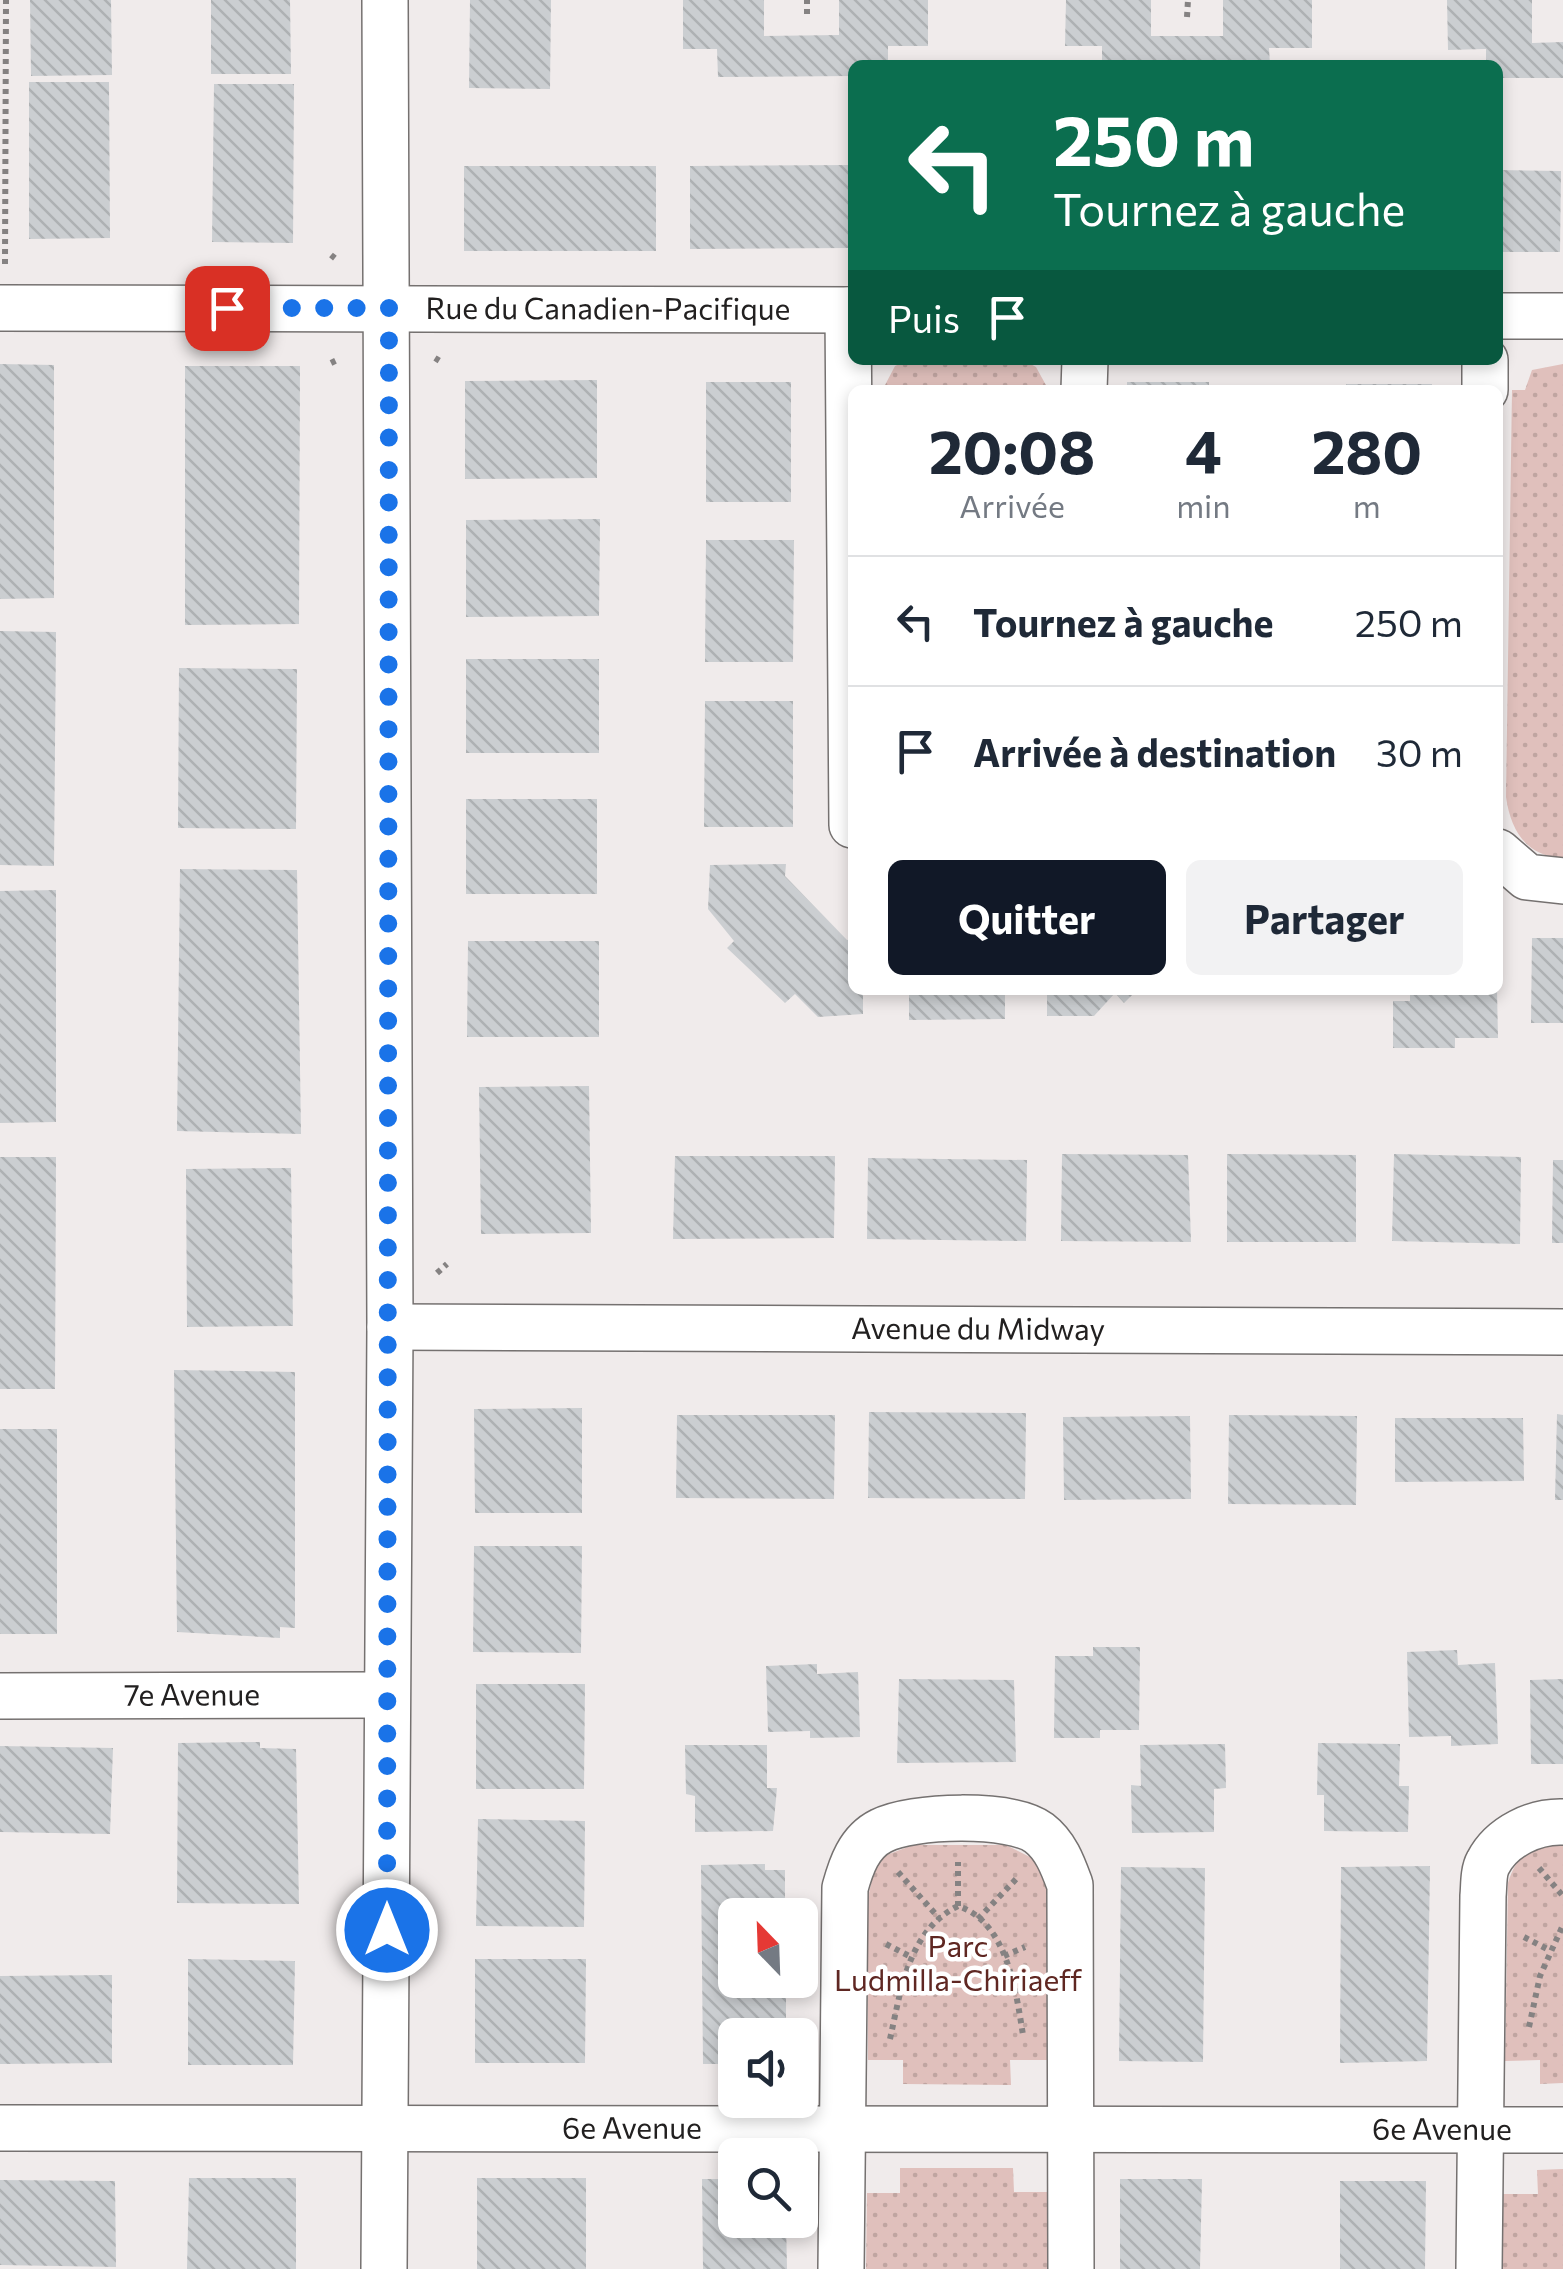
<!DOCTYPE html>
<html lang="fr">
<head>
<meta charset="utf-8">
<style>
  body { margin:0; font-family:Commissioner,sans-serif; background:#f2f2f3; color:#1f2937; height:100vh; display:flex; flex-direction:column; font-size:38px; white-space:nowrap }
  * { box-sizing:border-box; margin:0 }
  p { font-size:32px; color:#747a83 }
  .icon { flex:none; width:55px; height:55px; fill:none; stroke:currentColor; stroke-width:2; stroke-linecap:round; stroke-linejoin:round }
  .map { position:relative; flex:1; overflow:hidden }
  .details { position:absolute; left:848px; top:385px; width:655px; height:610px; display:flex; flex-direction:column; background:#fff; border-radius:15px; box-shadow:0 5px 15px #0003 }
  .details>* { flex:none }
  .banner { position:absolute; left:848px; top:60px; width:655px; height:305px; border-radius:15px; box-shadow:0 5px 15px #0003; background:#0b6e4f; color:#fff; overflow:hidden }
  .needle { width:65px; rotate:337deg }
  .controls { position:absolute; left:718px; top:1898px; display:grid; gap:20px }
  .controls a { display:grid; place-items:center; width:100px; height:100px; border-radius:15px; background:#fff; box-shadow:0 5px 15px #0003; font-size:50px }
  .pin { position:absolute; display:grid; place-items:center; width:85px; height:85px; color:#fff; margin:-42px; border-radius:20px; box-shadow:0 5px 15px #0006 }
  .me { position:absolute; width:110px; margin:-55px; rotate:0deg; stroke-linejoin:round; filter:drop-shadow(0 0 8px #0008) }
  .turn { display:flex; align-items:center; gap:35px; height:210px; padding:0 40px; font-size:45px }
  .turn .icon { width:130px; height:130px; stroke-width:2.5 }
  .turn b { display:block; font-size:70px; line-height:85px }
  .then { display:flex; align-items:center; height:95px; padding:0 40px; background:#0003; gap:20px; font-size:38px }
  .eta { display:flex; justify-content:space-evenly; align-items:center; height:170px; text-align:center }
  .eta b { font-size:60px; font-weight:700; line-height:70px }
  .action { display:flex; gap:20px; margin-top:auto; padding:20px 40px }
  .action a { flex:1; height:115px; border-radius:15px; background:#111827; color:#fff; font-size:40px; font-weight:700; line-height:115px; text-align:center }
  .action a+a { background:#f2f2f3; color:#1f2937 }
  ul { padding:0; list-style:none }
  li { display:flex; align-items:center; gap:30px; height:130px; padding:0 40px; border-top:2px solid #e0e1e3 }
  li div { flex:1 }
  li b { display:block; font-size:38px }
  li em { font-style:normal }
  .map>svg:first-child { display:block }
  .park { fill:url(#park-dots) }
  .building { fill:url(#building-back-hatch) }
  .lines { fill:none; stroke-linecap:round; stroke-linejoin:round }
  .minor-casing { stroke:#757170; stroke-width:48 }
  .path { stroke:#858282; stroke-width:6; stroke-dasharray:5 5; stroke-linecap:butt }
  .minor { stroke:#fff; stroke-width:45 }
  .route { stroke:#1a73e8; stroke-width:18; stroke-dasharray:0 32.4 }
  .labels { text-anchor:middle; stroke-width:9; stroke-linejoin:round; paint-order:stroke }
  .street-label { font-size:30px; fill:#222020; stroke:#fff }
  .park-label { font-size:30px; fill:#5f2722; stroke:#fff }
</style>
</head>
<body>
<div class="map">
<svg width="1563" height="2269" viewBox="0 0 1563 2269">
  <defs>
    <pattern id="park-dots" width="8" height="8" patternUnits="userSpaceOnUse" patternTransform="scale(2.5)"><rect width="8" height="8" fill="#e0c0bc"/><path d="M2 2h.1M6 6h.1" fill="none" stroke="#c0a5a1" stroke-width="1.8" stroke-linecap="round"/></pattern>
    <pattern id="building-back-hatch" width="6" height="6" patternUnits="userSpaceOnUse" patternTransform="scale(2.5)"><rect width="6" height="6" fill="#cbced1"/><path d="M-1 5l2 2M0 0l6 6M5-1l2 2" fill="none" stroke="#aeb1b3"/></pattern>
  </defs>
  <rect width="100%" height="100%" fill="#f0ebeb"/>
  <g class="park">
    <path d="M908 360 1027 362 1036 367 1047 387 1055 390H874L884 387 895 366Z"/>
    <path d="M1563 364V858C1527 856 1511 832 1506 797L1512 390H1525L1532 370Z"/>
    <path d="M1563 1843V2083L1540 2084V2060L1505 2061 1508 1883C1517 1852 1533 1847 1563 1843Z"/>
    <path d="M913 1845H1006L1034 1859 1048 1885 1047 2060H1010L1011 2085 903 2084V2060H868L867 1902 874 1870 884 1856Z"/>
    <path d="M900 2168H1013L1014 2192H1048L1047 2269H866L867 2193H900Z"/>
    <path d="M1563 2169V2269H1501L1503 2194H1538L1537 2170Z"/>
  </g>
  <g class="building">
    <path d="M30 0H111L112 75 31 76Z"/>
    <path d="M211 0H290L291 74H211Z"/>
    <path d="M470 0H551L550 89 469 88Z"/>
    <path d="M683 0H764V36L839 35V0H928V46H888V65H852V76L718 77 717 49H683Z"/>
    <path d="M1066 0H1151V36H1223V0H1312V48H1269L1270 65H1102V46H1065Z"/>
    <path d="M1447 0H1532V43L1563 42V78H1498V65H1486V49L1448 50Z"/>
    <path d="M29 82H109L110 238 29 239Z"/>
    <path d="M214 84H294L293 243 212 242Z"/>
    <path d="M850 165V248L690 249V166Z"/>
    <rect x="464" y="166" width="192" height="85"/>
    <path d="M1498 170 1561 171 1560 252H1498Z"/>
    <path d="M0 364 54 365V598L0 599Z"/>
    <path d="M185 366H300L299 624 185 625Z"/>
    <path d="M597 380V478L465 479V381Z"/>
    <rect x="706" y="382" width="85" height="120"/>
    <rect x="1127" y="382" width="82" height="8"/>
    <rect x="1346" y="384" width="86" height="6"/>
    <path d="M600 519 599 616 466 617V520Z"/>
    <path d="M706 540H794L793 662H705Z"/>
    <path d="M0 631 56 632 54 866 0 865Z"/>
    <rect x="466" y="659" width="133" height="94"/>
    <path d="M179 668 297 669 296 829 178 828Z"/>
    <path d="M705 701H793V827H704Z"/>
    <rect x="466" y="799" width="131" height="95"/>
    <path d="M786 864 785 876 847 940 852 939V990H863V1014L818 1017 795 994 785 1003 727 948 734 941 708 909 710 865Z"/>
    <path d="M180 869 297 870 301 1134 177 1131Z"/>
    <path d="M56 890V1122L0 1123V891Z"/>
    <path d="M1532 938H1563V1023H1531Z"/>
    <path d="M468 941H599V1037H467Z"/>
    <path d="M909 990H1005V1019L909 1020Z"/>
    <path d="M1047 990H1137L1124 1003 1115 993 1094 1016H1047Z"/>
    <path d="M1410 990H1497L1498 1038H1455V1048H1393V1001H1410Z"/>
    <path d="M589 1086 591 1233 481 1234 479 1087Z"/>
    <path d="M1062 1154 1188 1155 1191 1242 1061 1241Z"/>
    <path d="M1227 1154 1356 1155V1242H1227Z"/>
    <path d="M1394 1154 1521 1157 1520 1244 1392 1241Z"/>
    <path d="M675 1156H835L834 1238 673 1239Z"/>
    <path d="M0 1157H56L55 1389H0Z"/>
    <path d="M868 1158 1027 1160 1026 1241 867 1239Z"/>
    <path d="M1553 1160H1563V1243H1552Z"/>
    <path d="M291 1168 293 1326 187 1327 186 1169Z"/>
    <path d="M174 1370 295 1372V1628L280 1627V1638L177 1632Z"/>
    <path d="M582 1408V1513H475L474 1409Z"/>
    <path d="M869 1412 1026 1413 1025 1499 868 1498Z"/>
    <path d="M1557 1414 1563 1415V1500H1555Z"/>
    <path d="M677 1415H835L834 1499 676 1498Z"/>
    <path d="M1229 1415 1357 1416 1356 1505 1228 1504Z"/>
    <path d="M1190 1416 1191 1499 1064 1500 1063 1417Z"/>
    <path d="M1395 1418H1523L1524 1481 1395 1482Z"/>
    <rect x="0" y="1429" width="57" height="205"/>
    <path d="M474 1546H582L581 1653 473 1652Z"/>
    <path d="M1093 1647H1140L1139 1730H1100V1738H1054L1055 1656H1093Z"/>
    <path d="M1457 1650 1458 1665 1495 1663 1498 1744 1451 1746V1736L1409 1737 1407 1652Z"/>
    <path d="M817 1664V1674L858 1672 860 1737 810 1738V1731L768 1732 766 1666Z"/>
    <path d="M899 1679 1014 1680 1016 1762 897 1763Z"/>
    <path d="M1563 1679V1764H1531L1530 1680Z"/>
    <path d="M476 1684H585L584 1789H476Z"/>
    <path d="M260 1742V1748L296 1749 299 1904 177 1903 178 1743Z"/>
    <path d="M1318 1743 1400 1744 1399 1786H1409L1408 1832 1324 1831V1795H1317Z"/>
    <path d="M1225 1744 1226 1788 1214 1789V1832L1132 1833 1131 1785 1141 1786 1140 1745Z"/>
    <path d="M685 1745H767V1788H777L773 1831 695 1832V1796L686 1794Z"/>
    <path d="M0 1746 113 1748 110 1834 0 1832Z"/>
    <path d="M478 1819 585 1821 584 1927 476 1926Z"/>
    <path d="M765 1864V1870H785V1915H735V1980H786V2035H735V2064H703L701 1865Z"/>
    <path d="M1430 1866 1427 2061 1340 2063 1341 1867Z"/>
    <path d="M1121 1867 1205 1868 1203 2062 1119 2061Z"/>
    <path d="M188 1959 295 1961 293 2065H188Z"/>
    <path d="M475 1959H586L585 2063H475Z"/>
    <path d="M112 1975V2063L0 2064V1976Z"/>
    <path d="M189 2178H296V2269H187Z"/>
    <rect x="477" y="2178" width="109" height="91"/>
    <path d="M702 2179H735V2220H786L787 2269H703Z"/>
    <path d="M1120 2179H1202L1200 2269H1120Z"/>
    <path d="M0 2180 115 2181 116 2267 0 2265Z"/>
    <path d="M1340 2181H1426L1425 2269H1340Z"/>
  </g>
  <g class="lines">
    <g class="minor-casing">
      <g id="minor">
        <path id="s1" d="M0 308 852 310"/>
        <path d="M848 310 852 825"/>
        <path d="M1498 316H1563"/>
        <path d="M1084 390 1085 360"/>
        <path d="M1485 390V360"/>
        <path d="M1498 852 1527 877 1563 881"/>
        <path id="s2" d="M390 1327 1563 1332"/>
        <path id="s3" d="M0 1696 387 1695"/>
        <path id="s4" d="M0 2128 1563 2130"/>
        <path d="M384 2269 390 1327 385 0"/>
        <path d="M841 2269 845 1888C851 1866 859 1842 881 1831 911 1815 1011 1812 1039 1833 1056 1846 1063 1866 1070 1885L1071 2269"/>
        <path d="M1479 2269 1483 1896C1484 1887 1483 1872 1488 1863 1502 1836 1535 1821 1563 1822"/>
      </g>
    </g>
    <g class="path">
      <path d="M807 14V0"/>
      <path d="M1187 17 1188 0"/>
      <path d="M331 255 336 259"/>
      <path d="M5 264 6 0"/>
      <path d="M435 358 443 363"/>
      <path d="M331 363 337 360"/>
      <path d="M437 1273 447 1264"/>
      <path d="M1539 1868 1563 1896"/>
      <path d="M898 1872 939 1918"/>
      <path d="M958 1906V1862"/>
      <path d="M978 1919 1019 1876"/>
      <path d="M1524 1937 1549 1950"/>
      <path d="M886 1944 911 1957"/>
      <path d="M1004 1956 1025 1947"/>
      <path d="M1529 2027 1540 1976 1563 1925"/>
      <path d="M890 2039C901 1990 908 1931 958 1906 1007 1922 1016 1991 1023 2035"/>
    </g>
    <use href="#minor" class="minor"/>
  </g>
  <g class="lines">
    <path class="route" d="M227 308H389L387 1930"/>
  </g>
  <g class="labels">
    <g class="street-label">
      <text dy="10" stroke="none"><textPath href="#s1" startOffset="608">Rue du Canadien-Pacifique</textPath></text>
      <text dy="10" stroke="none"><textPath href="#s2" startOffset="588">Avenue du Midway</textPath></text>
      <text dy="10" stroke="none"><textPath href="#s3" startOffset="192">7e Avenue</textPath></text>
      <text dy="10" stroke="none"><textPath href="#s4" startOffset="632">6e Avenue</textPath></text>
      <text dy="10" stroke="none"><textPath href="#s4" startOffset="1442">6e Avenue</textPath></text>
    </g>
    <g class="park-label">
      <text x="958" y="1957">Parc<tspan x="958" dy="34">Ludmilla-Chiriaeff</tspan></text>
    </g>
  </g>
</svg>
<div class="controls">
<a><svg class="needle" viewBox="-14 -14 28 28"><path d="M0-13l5 13h-10z" fill="#e53935"/><path d="M0 13l5-13h-10z" fill="#747a83"/></svg></a>
<a><svg class="icon" aria-label="sound" viewBox="0 0 24 24"><path d="M4 9h4l5-4v14l-5-4H4zM17 9q2 3 0 6"/></svg></a>
<a><svg class="icon" aria-label="search" viewBox="0 0 24 24"><circle cx="10" cy="10" r="6"/><path d="M15 15l6 6"/></svg></a>
</div>
<div class="pin" style="left:227px;top:308px;background:#d93025"><svg class="icon" aria-label="arrive" viewBox="0 0 24 24"><path d="M6 21V4h12l-3 4 3 4H6"/></svg></div>
<svg class="me" style="left:387px;top:1930px" viewBox="-20 -20 40 40"><circle r="17" fill="#1a73e8" stroke="#fff" stroke-width="3"/><path d="M0-11L8 9 0 5-8 9z" fill="#fff"/></svg>
<div class="banner">
<div class="turn"><svg class="icon" aria-label="left" viewBox="0 0 24 24"><path d="M17 20v-9H6M10 6l-5 5 5 5"/></svg><div><b>250 m</b>Tournez à gauche</div></div>
<div class="then">Puis<svg class="icon" aria-label="arrive" viewBox="0 0 24 24"><path d="M6 21V4h12l-3 4 3 4H6"/></svg></div>
</div>
<section class="details">
<div class="eta">
<div><b>20:08</b><p>Arrivée</p></div>
<div><b>4</b><p>min</p></div>
<div><b>280</b><p>m</p></div>
</div>
<ul>
<li><svg class="icon" aria-label="left" viewBox="0 0 24 24"><path d="M17 20v-9H6M10 6l-5 5 5 5"/></svg><div><b>Tournez à gauche</b></div><em>250 m</em></li>
<li><svg class="icon" aria-label="arrive" viewBox="0 0 24 24"><path d="M6 21V4h12l-3 4 3 4H6"/></svg><div><b>Arrivée à destination</b></div><em>30 m</em></li>
</ul>
<div class="action"><a>Quitter</a><a>Partager</a></div>
</section>
</div>
</body>
</html>
